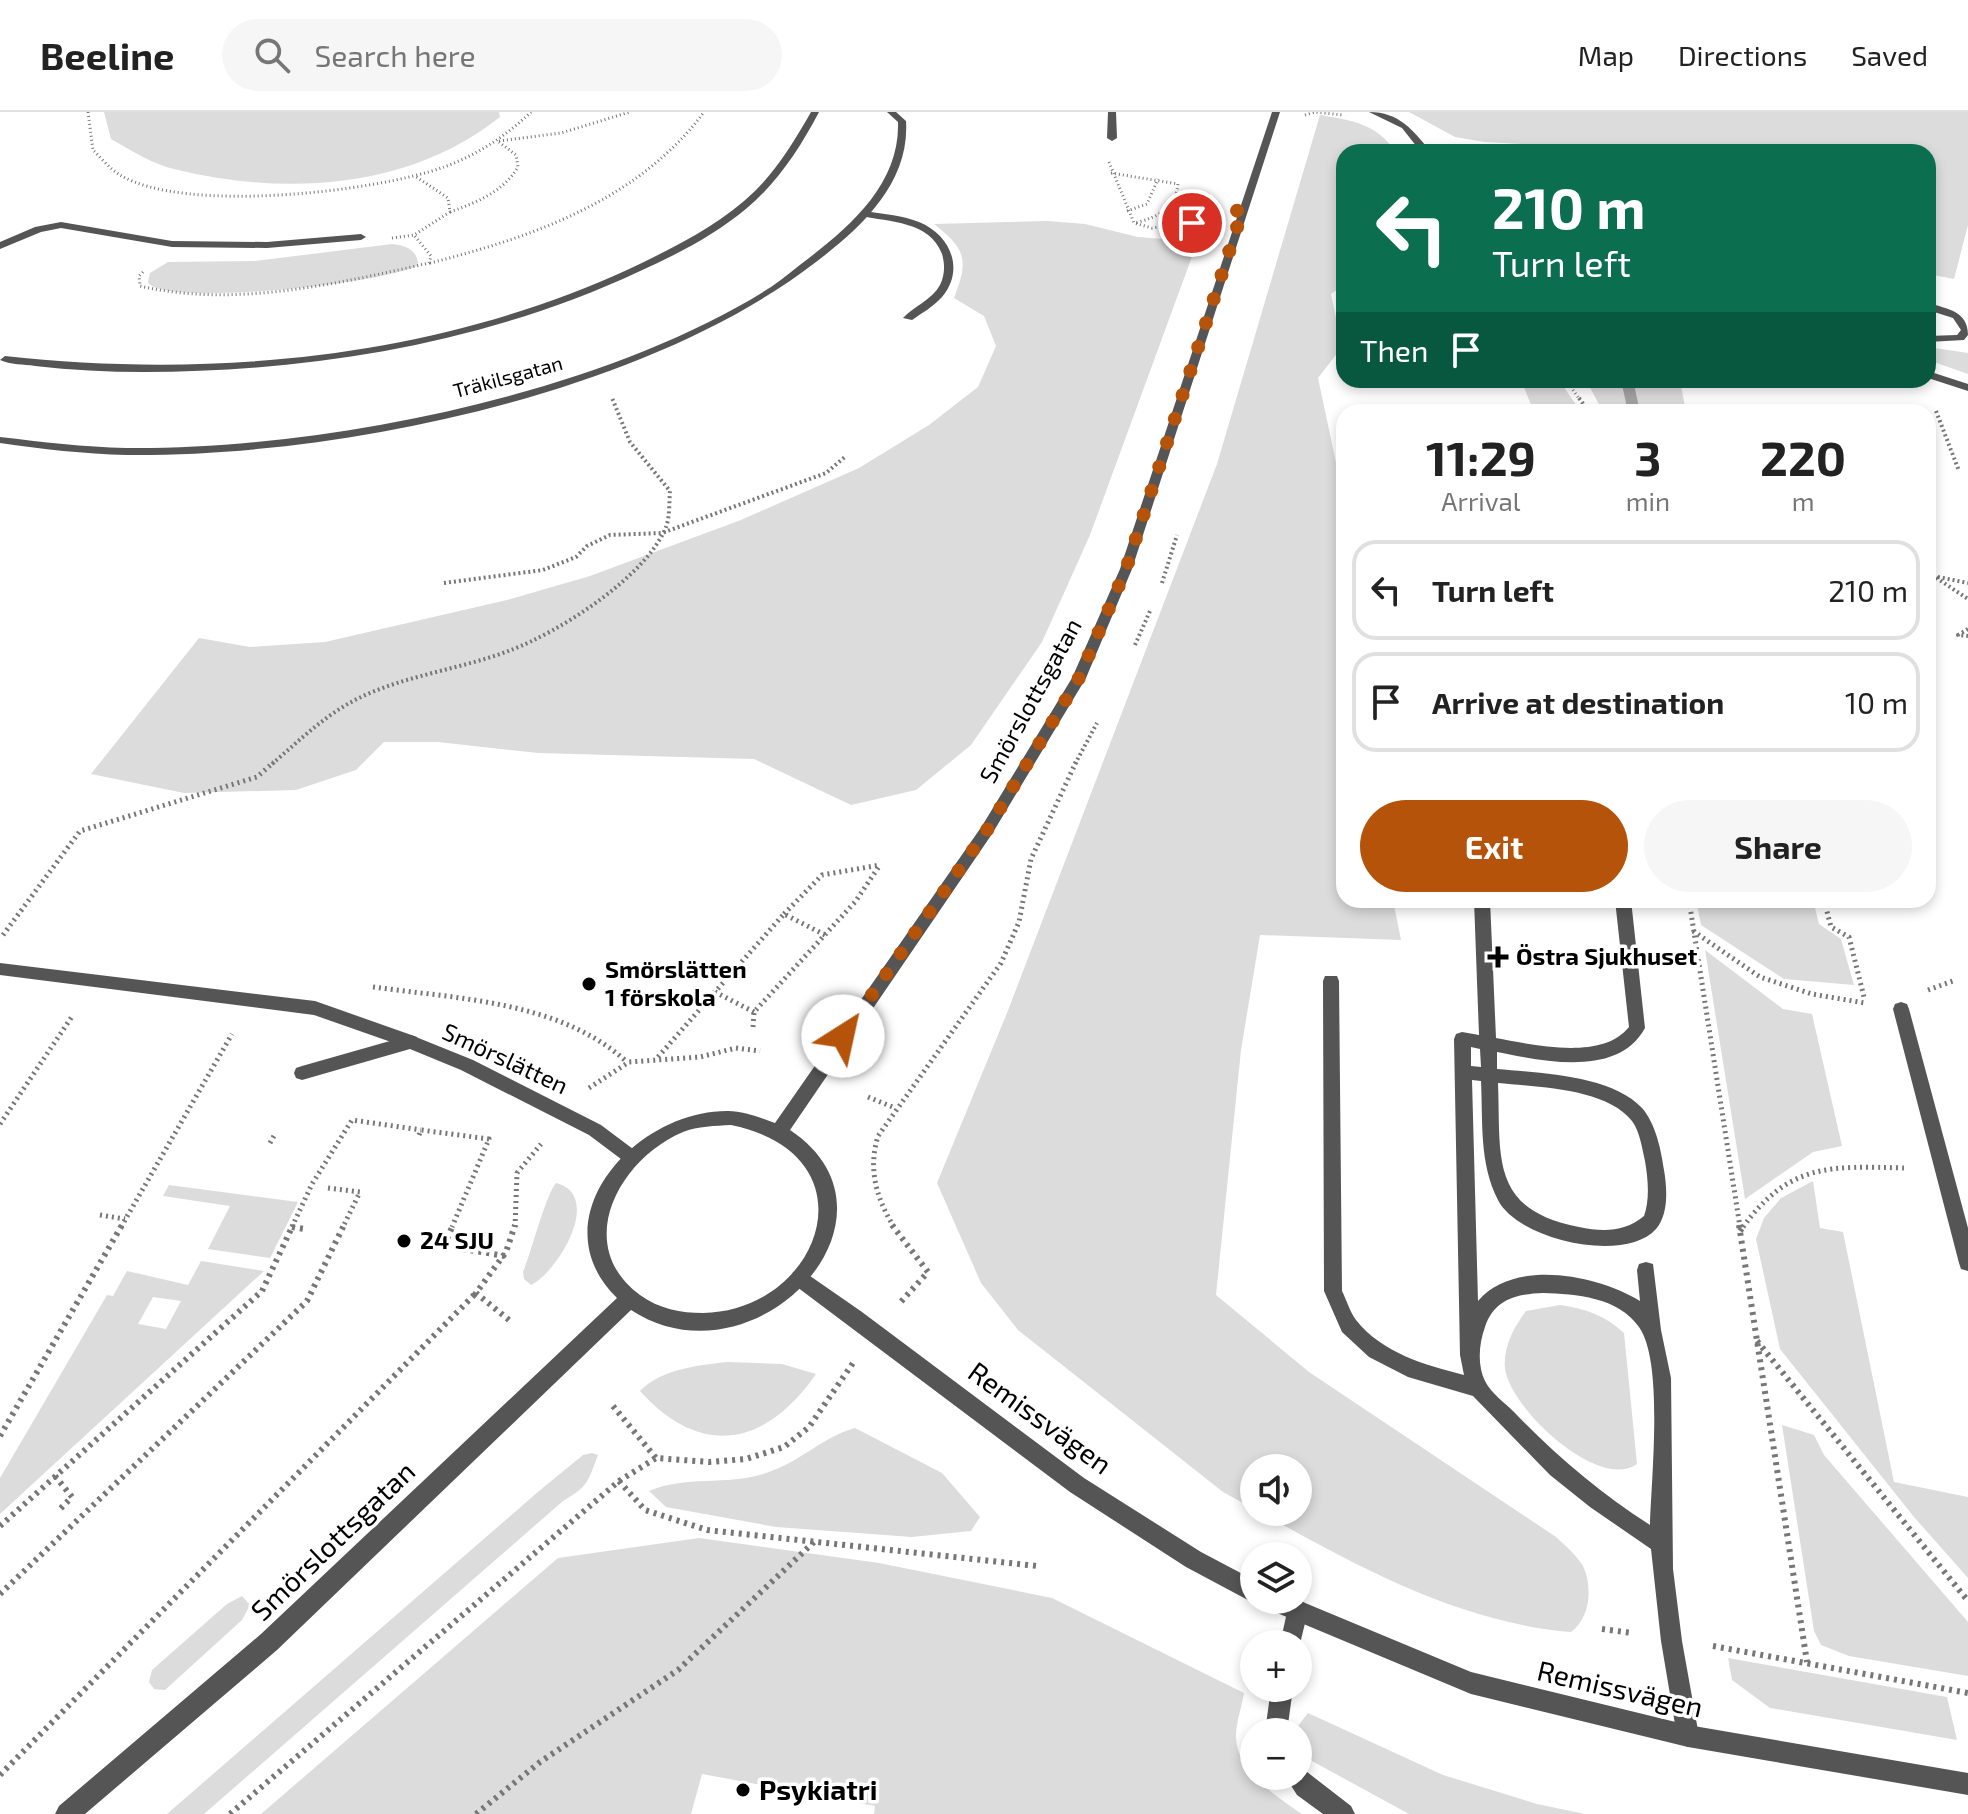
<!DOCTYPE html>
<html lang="en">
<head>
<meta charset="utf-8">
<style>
  body { margin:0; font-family:"Exo 2",sans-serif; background:#f6f6f6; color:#222; height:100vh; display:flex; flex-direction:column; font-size:30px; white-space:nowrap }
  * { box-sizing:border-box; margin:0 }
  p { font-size:26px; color:#767676 }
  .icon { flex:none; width:44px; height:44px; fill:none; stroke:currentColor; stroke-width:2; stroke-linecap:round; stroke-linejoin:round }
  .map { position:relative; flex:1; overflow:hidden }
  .side { position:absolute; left:1336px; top:292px; width:600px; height:504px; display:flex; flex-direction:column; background:#fff; border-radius:24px; box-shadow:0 4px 12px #0003 }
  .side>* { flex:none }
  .top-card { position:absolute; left:1336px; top:32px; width:600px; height:244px; border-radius:24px; box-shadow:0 4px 12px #0003; background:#0b6e4f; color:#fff; overflow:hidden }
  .tools { position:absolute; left:1240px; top:1342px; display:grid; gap:16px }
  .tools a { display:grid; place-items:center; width:72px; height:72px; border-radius:50%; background:#fff; box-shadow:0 4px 12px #0003; font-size:40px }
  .pin { position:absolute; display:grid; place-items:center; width:68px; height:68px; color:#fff; margin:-34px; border:4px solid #fff; border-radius:50%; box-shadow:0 2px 8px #0007 }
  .me { position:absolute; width:88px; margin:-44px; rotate:35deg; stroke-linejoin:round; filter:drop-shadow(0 0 6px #0008) }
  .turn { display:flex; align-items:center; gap:28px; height:168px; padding:0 24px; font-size:36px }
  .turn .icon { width:104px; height:104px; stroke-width:2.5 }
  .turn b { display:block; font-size:56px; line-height:68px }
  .then { display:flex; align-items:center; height:76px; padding:0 24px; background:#0003; gap:16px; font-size:30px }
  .eta { display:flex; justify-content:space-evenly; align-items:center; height:136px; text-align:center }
  .eta b { font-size:48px; font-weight:700; line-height:56px }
  .cta { display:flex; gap:16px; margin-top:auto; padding:16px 24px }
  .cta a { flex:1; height:92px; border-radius:48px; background:#b45309; color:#fff; font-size:32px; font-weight:700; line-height:92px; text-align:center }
  .cta a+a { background:#f6f6f6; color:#222 }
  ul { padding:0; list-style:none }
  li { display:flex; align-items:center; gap:24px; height:100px; margin:0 16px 12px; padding:0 8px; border:4px solid #e0e0e0; border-radius:24px }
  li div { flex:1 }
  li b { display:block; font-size:30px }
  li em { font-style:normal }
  header { display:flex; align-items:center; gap:48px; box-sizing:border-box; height:112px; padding:0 40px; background:#fff; border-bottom:2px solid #e0e0e0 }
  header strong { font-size:38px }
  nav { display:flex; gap:44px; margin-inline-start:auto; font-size:28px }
  .search { width:560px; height:72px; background:#f6f6f6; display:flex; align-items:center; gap:20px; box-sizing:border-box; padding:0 28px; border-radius:44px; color:#767676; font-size:30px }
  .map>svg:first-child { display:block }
  .green { fill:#dcdcdc; fill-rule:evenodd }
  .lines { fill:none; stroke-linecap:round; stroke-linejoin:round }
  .stream { fill:#a3a3a3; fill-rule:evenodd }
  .path-far3 { stroke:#777; stroke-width:3; stroke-dasharray:1 3; stroke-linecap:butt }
  .path-far2 { stroke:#777; stroke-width:4; stroke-dasharray:2 3; stroke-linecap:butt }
  .path-far1 { stroke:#777; stroke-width:5; stroke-dasharray:2 4; stroke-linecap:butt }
  .path { stroke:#777; stroke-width:6; stroke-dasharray:3 5; stroke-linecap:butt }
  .service { fill:#555; fill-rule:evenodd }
  .minor { fill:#555; fill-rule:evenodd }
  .tertiary { fill:#555; fill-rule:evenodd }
  .route { stroke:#b45309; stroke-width:14; stroke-dasharray:0 25.2 }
  .poi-dot { fill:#000; stroke:#fff; stroke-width:3 }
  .labels { text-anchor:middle; stroke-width:7; stroke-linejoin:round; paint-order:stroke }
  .far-street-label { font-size:20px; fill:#000; stroke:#fff }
  .street-label { font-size:24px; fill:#000; stroke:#fff }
  .poi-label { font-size:24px; font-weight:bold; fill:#000; stroke:#fff; text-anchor:start }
  .near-street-label { font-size:28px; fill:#000; stroke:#fff }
  .near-poi-label { font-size:28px; font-weight:bold; fill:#000; stroke:#fff; text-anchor:start }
</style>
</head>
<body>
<header>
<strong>Beeline</strong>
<div class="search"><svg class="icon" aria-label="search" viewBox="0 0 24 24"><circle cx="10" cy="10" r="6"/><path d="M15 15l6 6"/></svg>Search here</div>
<nav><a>Map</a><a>Directions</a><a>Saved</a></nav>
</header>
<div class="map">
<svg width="1968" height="1702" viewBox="0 0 1968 1702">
  <rect width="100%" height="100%" fill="#fff"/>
  <g class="green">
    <path d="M104 0H499L500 5C410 77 286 84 178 58 154 53 132 39 111 27Z"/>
    <path d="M1409 0H1968V113L1954 167 1928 162V40H1667L1485 30 1455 25Z"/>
    <path d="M1320 3C1351 8 1378 12 1395 40H1344V173L1331 182 1342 235 1318 266 1344 388V788H1393L1401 828 1260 823 1241 938 1216 1183 1309 1260 1556 1425C1565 1433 1577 1444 1583 1454 1593 1476 1590 1506 1571 1520 1460 1511 1356 1454 1260 1400H1298V1356H1254V1397L1223 1380 1018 1218 981 1171 937 1071 1007 901 1217 352Z"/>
    <path d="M1048 109 1085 112 1138 125 1164 127 1201 120 1090 423 1042 530 971 633 916 678 851 693 754 647 538 641 438 630H384L356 658 296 678 184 681 91 662 199 526 250 535 325 530 507 488 590 464 741 408 859 356 929 313 978 275 996 234 984 204 954 186C969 148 966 137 934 112Z"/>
    <path d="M392 132C405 133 418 138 418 153 391 171 160 196 148 170L150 161 168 150 255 149Z"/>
    <path d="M1928 235 1968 241V262L1928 248Z"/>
    <path d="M1521 268H1559L1581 300H1534Z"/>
    <path d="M1586 268H1680L1686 300H1603Z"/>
    <path d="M1696 788H1813L1819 812 1841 827 1854 873 1784 867 1701 813Z"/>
    <path d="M1705 838 1783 897 1812 902 1842 1034 1813 1040 1745 1087Z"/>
    <path d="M1813 1069 1820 1116 1843 1120 1894 1370 1968 1385V1466L1914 1405 1780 1237 1756 1127 1764 1106 1781 1086Z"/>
    <path d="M556 1071C604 1083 558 1160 531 1173L524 1167 523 1160C531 1141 546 1082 556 1071Z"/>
    <path d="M169 1073 298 1090 270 1146 208 1137 230 1094 163 1084Z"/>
    <path d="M201 1149 264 1159 0 1402V1366L107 1183 113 1184 127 1159 188 1173ZM153 1185 181 1189 166 1217 138 1212Z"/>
    <path d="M1560 1193C1586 1197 1604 1203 1624 1221L1637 1352C1599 1380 1509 1296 1505 1256 1503 1235 1514 1215 1526 1199Z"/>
    <path d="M728 1250 782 1252 816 1262C767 1333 702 1348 640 1279 661 1257 699 1253 728 1250Z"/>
    <path d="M1782 1313 1814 1323 1824 1343 1968 1510V1564L1849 1544 1821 1533 1814 1519Z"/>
    <path d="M855 1316 942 1361 980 1405 971 1419 912 1425 776 1415 666 1395 649 1379C685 1363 728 1374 766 1361 801 1350 820 1326 855 1316Z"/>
    <path d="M592 1341 598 1343C588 1369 589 1374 563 1389L204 1702H167L539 1379 583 1343Z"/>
    <path d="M699 1426 879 1451 1052 1486 1244 1581C1242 1594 1236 1610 1236 1624 1236 1659 1276 1684 1302 1702H874L875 1694 702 1662 691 1702H261L558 1446Z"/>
    <path d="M242 1484 250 1493 242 1508 165 1578 154 1577 149 1570 152 1558 227 1492Z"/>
    <path d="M1728 1546 1947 1585 1957 1628 1770 1596 1732 1568Z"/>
    <path d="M1308 1601 1443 1663 1537 1692 1585 1702H1409L1312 1649 1298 1631V1614Z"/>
  </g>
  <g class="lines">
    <path class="stream" d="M1621 268H1633L1640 300H1628Z"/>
    <g class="path-far3">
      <path d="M88 0 93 38C101 46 110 57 120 63 184 102 375 80 444 55 477 43 506 24 531 0"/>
      <path d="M1305 3 1315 0 1342 3"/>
      <path d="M499 29 561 21 630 0"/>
      <path d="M1109 50 1134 111 1152 116 1208 107"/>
      <path d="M1111 61 1178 72C1175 97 1158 105 1135 111"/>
      <path d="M1127 99 1147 92 1158 67"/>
      <path d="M450 100C477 90 502 81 518 55L516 43 499 30"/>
      <path d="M392 126 414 123 450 100 448 86 415 64"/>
      <path d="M430 151C533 125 639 88 704 0"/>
      <path d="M143 160 139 164 140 174C233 196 337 172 429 151L431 144 414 123"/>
      <path d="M1566 268 1580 288"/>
    </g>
    <g class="path-far2">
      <path d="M1579 286 1589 300"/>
      <path d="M1936 299 1959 359"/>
      <path d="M1928 463 1968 471"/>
      <path d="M1932 463 1968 487"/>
      <path d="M444 471 543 458 576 445 587 434 610 423 662 421 826 361 846 344"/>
      <path d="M1162 471 1177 423"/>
      <path d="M1968 517 1958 523 1968 524"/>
      <path d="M1135 533 1150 499"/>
      <path d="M272 652C300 628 326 602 359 586 406 563 462 557 511 538 559 520 646 465 666 415 670 405 669 390 670 379L630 330 612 286"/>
      <path d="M1075 652 1097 611"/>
    </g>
    <g class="path-far1">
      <path d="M1689 788 1740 1115"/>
      <path d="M1824 788 1831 815 1849 825 1864 885"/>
      <path d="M784 802 822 763 880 753"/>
      <path d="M1693 819 1760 865 1812 882 1865 891"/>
      <path d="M3 823 80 719 257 665 274 650"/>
      <path d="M373 875C459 887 560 889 627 950"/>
      <path d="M1928 878 1953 869"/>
      <path d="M754 900 715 880 784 802 825 823"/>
      <path d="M753 915 754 900 855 790 880 753"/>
      <path d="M658 945 715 880"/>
      <path d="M589 976 629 950 700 945 736 936 760 939"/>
      <path d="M868 985 895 996"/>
      <path d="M0 1012 73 903"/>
      <path d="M419 1023 421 1018 489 1027 452 1115"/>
      <path d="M270 1031 275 1022"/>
      <path d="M328 1076 360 1080 343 1115"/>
      <path d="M100 1103 125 1107"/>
      <path d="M121 1115 232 922"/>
      <path d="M292 1115 312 1072 352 1008 421 1018"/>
      <path d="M515 1115 517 1061 541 1032"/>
      <path d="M894 1115C876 1086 868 1057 878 1024L1001 851 1019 810 1031 747 1076 650"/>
      <path d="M1743 1115C1789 1051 1831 1054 1904 1056"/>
    </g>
    <g class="path">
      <path d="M892 1113 928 1160 898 1193"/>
      <path d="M1739 1113 1807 1550"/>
      <path d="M292 1115 305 1117"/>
      <path d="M1740 1119 1744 1113"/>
      <path d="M439 1133 505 1144"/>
      <path d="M444 1134 453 1113"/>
      <path d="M509 1208 476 1181 506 1140 515 1113"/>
      <path d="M1757 1229 1968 1489"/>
      <path d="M613 1294 656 1346"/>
      <path d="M0 1324 122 1113"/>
      <path d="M55 1364 72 1385 58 1399"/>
      <path d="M619 1369 645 1398 707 1418 1037 1454"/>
      <path d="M0 1414 262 1179 293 1113"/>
      <path d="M0 1482 307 1189 344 1113"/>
      <path d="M1602 1517 1632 1521"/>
      <path d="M1713 1534 1968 1581"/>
      <path d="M0 1663 476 1181"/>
      <path d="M230 1702 619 1369 656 1346 709 1350 746 1347 784 1335 809 1315 853 1251"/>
      <path d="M476 1702 540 1650 678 1558 814 1430"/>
    </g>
    <g class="service">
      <path d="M811 0H819C800 36 778 70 747 96 715 123 676 143 638 160 486 231 311 260 144 260 107 260 71 258 35 254 24 252 10 253 0 248L5 244C213 267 435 246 627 158 671 137 719 114 755 79 778 56 795 28 811 0Z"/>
      <path d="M1369 0C1399 0 1413 18 1431 40H1421L1402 16Z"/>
      <path d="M864 99C882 102 902 103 919 110 951 123 965 158 942 185 933 195 922 201 912 208L903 206C914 194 932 188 940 173 945 163 945 152 942 142 930 109 889 110 861 104V100Z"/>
      <path d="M61 110 172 129 267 130 361 122 366 125 361 128 267 136 172 135 61 116 41 120 0 137V130L35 115Z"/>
      <path d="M1928 191C1948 197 1968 199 1968 223L1964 228 1928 230V224L1957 223 1961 218 1953 206 1928 198Z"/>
      <path d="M1928 259 1968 272V279L1928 266Z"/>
      <path d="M1474 788H1490L1496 926C1534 933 1602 949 1629 915L1615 788H1631L1645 916C1618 966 1543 949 1497 940V957C1540 961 1611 963 1642 996 1656 1012 1661 1038 1664 1058 1667 1076 1669 1102 1656 1117 1625 1152 1518 1128 1498 1088 1479 1051 1483 1010 1481 969L1472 968 1478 1189C1514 1146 1598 1163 1640 1189L1637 1158 1639 1152 1646 1150 1653 1152 1661 1218 1671 1266 1673 1457 1682 1529 1699 1624 1696 1632 1688 1635 1680 1632 1677 1624 1661 1529 1651 1437 1590 1395 1550 1363 1473 1284 1408 1265 1369 1245 1342 1220 1324 1179 1323 869 1325 864H1337L1339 869 1342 1179C1347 1189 1350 1200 1356 1208 1382 1241 1425 1253 1464 1263L1460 1243 1454 927 1456 922 1462 920 1479 923ZM1471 935 1480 937 1481 955 1471 954ZM1498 971C1537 975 1606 976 1632 1009 1640 1020 1642 1036 1645 1049 1648 1067 1650 1087 1644 1104 1625 1120 1603 1120 1579 1115 1489 1098 1501 1045 1498 971ZM1543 1181C1576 1182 1618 1185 1639 1215 1664 1250 1651 1368 1650 1413 1600 1381 1555 1343 1514 1300 1505 1291 1491 1281 1485 1269 1477 1253 1479 1231 1485 1215 1494 1187 1517 1182 1543 1181Z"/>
      <path d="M0 851 315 889 417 925 419 930 417 935 411 937 314 903 0 863Z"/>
      <path d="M1901 890 1907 892 1909 897 1968 1116V1159L1961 1157 1959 1151 1893 897 1895 892Z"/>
      <path d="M1297 1488 1305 1491 1308 1499 1298 1540V1532H1280L1289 1491Z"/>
      <path d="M1271 1576H1293L1287 1620H1265Z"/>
      <path d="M1298 1653 1351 1694 1355 1702H1323L1297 1683 1285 1664H1298Z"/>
    </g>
    <g class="minor">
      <path d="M887 0H896L906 9C910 71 861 116 816 150 645 282 340 345 127 343 84 342 42 337 0 331V325C42 330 84 335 126 336 324 338 603 282 771 175 784 166 797 155 809 146 853 112 900 70 898 10Z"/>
      <path d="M1108 0H1116L1117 26 1112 29 1107 26Z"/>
      <path d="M411 923 473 948 601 1013 637 1040 640 1045 637 1050 631 1053 625 1050 589 1023 461 958 410 937 302 968 296 966 294 961 296 956 302 954Z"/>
      <path d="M800 1157 862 1200 1084 1366 1201 1440 1254 1468V1488H1258L1254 1490 1246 1487 1186 1455 1070 1380 793 1172 791 1166 793 1160Z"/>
      <path d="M1262 1488H1298L1471 1560 1688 1613 1968 1661V1683L1688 1635 1471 1582 1265 1496Z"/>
    </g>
    <path class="tertiary" d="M1272 0H1280L1132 457 1086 566 992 722 790 1018C919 1104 755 1279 631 1198L277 1538 85 1702H55L59 1694 261 1522 617 1186C537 1108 635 998 728 999 744 999 761 1006 775 1011L982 714 1072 566 1120 457ZM731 1013C877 1043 821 1199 703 1201 681 1201 659 1197 640 1183 572 1133 619 1047 683 1020 698 1014 715 1014 731 1013Z"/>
  </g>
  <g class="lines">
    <path class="route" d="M843 924 987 718 1079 566 1126 457 1243 97 1192 111"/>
  </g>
  <g class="poi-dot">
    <path d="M1494 833h8v8h8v8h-8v8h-8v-8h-8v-8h8z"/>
    <circle cx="589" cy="872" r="8"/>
    <circle cx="404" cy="1129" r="8"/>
    <circle cx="743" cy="1678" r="8"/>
  </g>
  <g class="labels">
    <g class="far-street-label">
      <text transform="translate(508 265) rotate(-15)" y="7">Träkilsgatan</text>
    </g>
    <g class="street-label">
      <text transform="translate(1031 589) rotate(-61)" y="8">Smörslottsgatan</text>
      <text transform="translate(505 947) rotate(25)" y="8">Smörslätten</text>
    </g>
    <g class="poi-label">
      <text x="1516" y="853">Östra Sjukhuset</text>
      <text x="605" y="866">Smörslätten<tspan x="605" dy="28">1 förskola</tspan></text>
      <text x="420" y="1137">24 SJU</text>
    </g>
    <g class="near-street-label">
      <text transform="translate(1040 1306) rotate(36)" y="10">Remissvägen</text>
      <text transform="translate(333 1429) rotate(-44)" y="10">Smörslottsgatan</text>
      <text transform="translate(1620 1577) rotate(13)" y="10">Remissvägen</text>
    </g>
    <g class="near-poi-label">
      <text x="759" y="1688">Psykiatri</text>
    </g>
  </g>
</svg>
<div class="tools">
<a><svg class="icon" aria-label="sound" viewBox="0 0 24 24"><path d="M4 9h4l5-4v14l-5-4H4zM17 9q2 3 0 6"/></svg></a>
<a><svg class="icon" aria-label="layers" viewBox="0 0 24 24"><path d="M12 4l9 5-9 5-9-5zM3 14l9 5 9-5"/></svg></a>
<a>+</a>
<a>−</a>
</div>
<div class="pin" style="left:1192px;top:111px;background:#d93025"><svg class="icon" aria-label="arrive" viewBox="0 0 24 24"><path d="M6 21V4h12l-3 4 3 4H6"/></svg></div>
<svg class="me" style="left:843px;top:924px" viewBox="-20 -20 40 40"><circle r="19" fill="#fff"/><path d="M0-13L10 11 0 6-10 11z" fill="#b45309"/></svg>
<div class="top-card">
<div class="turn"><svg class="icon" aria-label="left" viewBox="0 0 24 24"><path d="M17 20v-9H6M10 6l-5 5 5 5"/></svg><div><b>210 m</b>Turn left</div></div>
<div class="then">Then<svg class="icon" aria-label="arrive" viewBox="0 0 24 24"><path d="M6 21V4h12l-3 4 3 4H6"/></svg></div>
</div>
<section class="side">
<div class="eta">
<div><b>11:29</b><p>Arrival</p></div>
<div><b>3</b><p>min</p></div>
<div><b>220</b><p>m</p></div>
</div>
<ul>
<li><svg class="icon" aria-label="left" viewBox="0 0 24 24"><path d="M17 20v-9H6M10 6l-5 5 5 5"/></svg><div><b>Turn left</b></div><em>210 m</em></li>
<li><svg class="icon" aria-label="arrive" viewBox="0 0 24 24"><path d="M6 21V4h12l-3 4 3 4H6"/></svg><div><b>Arrive at destination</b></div><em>10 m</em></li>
</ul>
<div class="cta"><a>Exit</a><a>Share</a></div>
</section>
</div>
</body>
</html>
